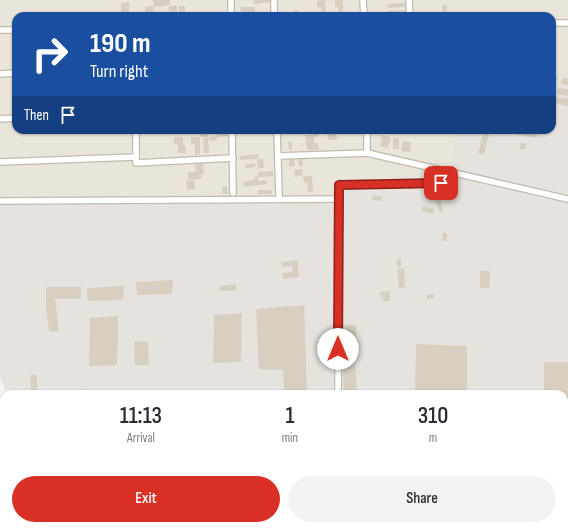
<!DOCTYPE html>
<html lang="en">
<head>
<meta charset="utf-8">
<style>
  body { margin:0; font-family:"Sofia Sans Condensed",sans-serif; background:#f2f2f3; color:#2b2b33; height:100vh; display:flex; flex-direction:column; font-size:15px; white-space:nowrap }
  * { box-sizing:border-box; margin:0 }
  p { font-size:13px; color:#7c7c81 }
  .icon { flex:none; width:22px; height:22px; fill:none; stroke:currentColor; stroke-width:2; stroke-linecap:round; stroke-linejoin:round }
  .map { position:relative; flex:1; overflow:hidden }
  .sheet { position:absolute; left:0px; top:390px; width:568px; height:140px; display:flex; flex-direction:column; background:#fff; border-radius:12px 12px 0 0; box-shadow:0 1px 3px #0004 }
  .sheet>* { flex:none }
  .hud { position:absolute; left:12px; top:12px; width:544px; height:122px; border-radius:12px; box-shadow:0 1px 3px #0004; background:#1a4fa0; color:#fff; overflow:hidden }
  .pin { position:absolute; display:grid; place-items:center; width:34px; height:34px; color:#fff; margin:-17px; border-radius:8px; box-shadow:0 2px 6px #0006 }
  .me { position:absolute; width:44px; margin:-22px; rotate:0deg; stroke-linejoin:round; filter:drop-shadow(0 0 3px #0008) }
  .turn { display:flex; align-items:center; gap:14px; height:84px; padding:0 12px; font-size:18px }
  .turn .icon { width:52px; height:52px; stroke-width:2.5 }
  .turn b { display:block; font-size:28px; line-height:34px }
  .then { display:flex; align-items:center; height:38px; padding:0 12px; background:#0003; gap:8px; font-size:15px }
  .eta { display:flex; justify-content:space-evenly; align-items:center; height:68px; text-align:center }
  .eta b { font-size:24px; font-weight:600; line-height:28px }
  .button { display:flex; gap:8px; margin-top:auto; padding:8px 12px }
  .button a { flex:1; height:46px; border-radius:24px; background:#d93025; color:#fff; font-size:16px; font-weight:600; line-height:46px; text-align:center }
  .button a+a { background:#f2f2f3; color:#2b2b33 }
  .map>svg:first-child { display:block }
  .residential { fill:#eae5da }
  .industrial { fill:#e6e2dd }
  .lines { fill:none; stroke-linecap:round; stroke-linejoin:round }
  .stream { stroke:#a9d4f2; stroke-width:1.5 }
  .building { fill:#d8cfc1 }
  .minor-casing { stroke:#c2bbae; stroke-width:8 }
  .secondary-casing { stroke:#d6c79b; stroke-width:10 }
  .minor { stroke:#fff; stroke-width:5.5 }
  .secondary { stroke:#fff3cd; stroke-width:8 }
  .route-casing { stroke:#8d1f18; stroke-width:10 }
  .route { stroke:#d93025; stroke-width:7 }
</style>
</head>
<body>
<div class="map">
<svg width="568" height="530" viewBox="0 0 568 530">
  <rect width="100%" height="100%" fill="#f6f3ec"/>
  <path class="residential" d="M0 0H568V73L552 69V16H16V130H456L445 192 346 190 345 204H0Z"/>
  <g class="industrial">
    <path d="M552 69 568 73V510H564V394H7L0 377V204H345V190L445 192 456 130H552Z"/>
    <path d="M4 439V526H507V530H0V440Z"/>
  </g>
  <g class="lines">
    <g class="stream">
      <path d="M0 494H4"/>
      <path d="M176 526 180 530"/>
    </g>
  </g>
  <g class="building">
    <path d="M153 0H170V5L154 7Z"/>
    <path d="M254 0H271V2L254 4Z"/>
    <path d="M325 0 326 13 321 14V7L317 8V1Z"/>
    <path d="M335 0H343V16H338V7H335Z"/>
    <path d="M129 2V16L121 15V3Z"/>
    <path d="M404 3 405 7 388 8 387 4Z"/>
    <path d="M176 5 178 16H171L168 7Z"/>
    <rect x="442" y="5" width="5" height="11"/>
    <path d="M153 6 154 16H148V14H145V7Z"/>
    <rect x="179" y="6" width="6" height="10"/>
    <path d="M240 7H255V12H241Z"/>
    <path d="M294 10H298L299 16H295Z"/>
    <path d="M405 10V16H388L387 11Z"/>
    <rect x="254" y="12" width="7" height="4"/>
    <path d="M552 76 558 77 556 85 552 84Z"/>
    <path d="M562 78 568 79V85L561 84Z"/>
    <path d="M558 88 568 89V96L556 94Z"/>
    <path d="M554 97 568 99V106L552 103Z"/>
    <path d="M200 130H209L208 137H200Z"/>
    <path d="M257 130H274V132L257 134Z"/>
    <path d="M514 130 538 131 537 138 513 134Z"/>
    <path d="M226 131 227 136 217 137V132Z"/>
    <path d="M327 131H336L337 140H328Z"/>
    <path d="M484 131 489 134 484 155 478 153Z"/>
    <path d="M318 134V136L314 137V143H318L319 150H307L305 135Z"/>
    <path d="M382 135 391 137 388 148 380 146Z"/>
    <path d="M217 136V140L209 141V137Z"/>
    <path d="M174 137H183V145H185L186 153H178V144H174Z"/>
    <path d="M191 137H200V154L195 155V144H191Z"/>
    <path d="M208 137 209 153H204L203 138Z"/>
    <rect x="393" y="138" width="6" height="11"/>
    <path d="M403 141 411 142 410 152 401 151Z"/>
    <path d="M288 142H292V150H289Z"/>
    <rect x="520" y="143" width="6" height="6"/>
    <path d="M258 154V159L240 160V156Z"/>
    <path d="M302 158 303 166H299L298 159Z"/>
    <path d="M257 159H263L264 168H258Z"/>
    <path d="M289 159H294L295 166 289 167Z"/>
    <path d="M203 163 204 174H201V179L188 180V172H196L195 164Z"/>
    <path d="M255 163V167L245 169V165Z"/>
    <path d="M302 169 303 175 295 177 294 170Z"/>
    <path d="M273 171V176L258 177V172Z"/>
    <path d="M258 176V181L267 180V184L244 187 243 181 254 180V177Z"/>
    <path d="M303 176H312L313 192H308L307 183H304Z"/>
    <path d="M194 180 195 189 187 190 186 181Z"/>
    <path d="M227 186 228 194H223L222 187Z"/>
    <rect x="258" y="190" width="14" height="4"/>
    <path d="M373 195 382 196V201L372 200Z"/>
    <path d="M440 196 443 212H439L435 197Z"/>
    <path d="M423 206 434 209 433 214 421 211Z"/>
    <path d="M442 233H447V241H443Z"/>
    <rect x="397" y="259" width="4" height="8"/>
    <path d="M298 260 299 277 283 279 282 273 293 272 292 266 282 267 281 262Z"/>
    <path d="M404 268 405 287 399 288 397 269Z"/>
    <path d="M480 271H490L489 288H480Z"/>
    <path d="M173 280 172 294 137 295 136 282Z"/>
    <path d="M236 284V291H219L220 286Z"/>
    <path d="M124 286 123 300 88 301 87 288Z"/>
    <path d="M46 287H81V299H55L59 332 49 331 47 313 46 308Z"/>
    <path d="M390 291V301H383V297H381L380 292Z"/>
    <path d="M434 294V298L427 299V295Z"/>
    <path d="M304 305 307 390 284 391 283 370 259 369 256 309Z"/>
    <path d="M242 313 241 362 213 363 214 315Z"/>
    <path d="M118 316 117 365 89 366 90 318Z"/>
    <path d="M347 325H356L357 335H347Z"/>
    <path d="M354 340 357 394H344L341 341Z"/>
    <path d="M148 341 149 365H135L134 342Z"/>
    <path d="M416 344 467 346V394H415Z"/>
    <path d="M544 362H568V478H564V394H544Z"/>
    <path d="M30 375H37V390H31Z"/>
    <path d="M87 389V394H61V393Z"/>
    <path d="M166 391V394H152V393Z"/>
  </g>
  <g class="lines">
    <g class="minor-casing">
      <g id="minor">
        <path d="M231 0V16"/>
        <path d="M274 0V16"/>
        <path d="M363 0 364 16"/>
        <path d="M409 0 410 16"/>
        <path d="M552 23H568"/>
        <path d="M0 30H16"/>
        <path d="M0 74 16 73"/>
        <path d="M0 119 16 118"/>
        <path d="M136 130V163L233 158"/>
        <path d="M232 130 233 193"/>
        <path d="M277 130 279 195"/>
        <path d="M367 130V153"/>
        <path d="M278 156 367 153 568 199"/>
        <path d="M0 162 136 157"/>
        <path d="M0 201 339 199"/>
        <path d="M338 394 339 185 441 183 445 171"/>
      </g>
    </g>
    <g class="secondary-casing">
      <g id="secondary">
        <path d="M0 520H4"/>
        <path d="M564 522H568"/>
        <path d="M0 528 162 530"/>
        <path d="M186 530H194"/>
      </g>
    </g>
    <use href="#minor" class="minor"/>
    <use href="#secondary" class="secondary"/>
  </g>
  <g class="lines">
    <g class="route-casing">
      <path id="route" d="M338 349 339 185 441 183"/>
    </g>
    <use href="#route" class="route"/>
  </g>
</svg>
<div class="pin" style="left:441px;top:183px;background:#d93025"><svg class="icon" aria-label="arrive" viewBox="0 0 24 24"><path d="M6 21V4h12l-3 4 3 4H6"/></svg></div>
<svg class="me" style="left:338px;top:349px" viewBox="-20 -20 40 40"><circle r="19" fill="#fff"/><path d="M0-13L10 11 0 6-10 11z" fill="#d93025"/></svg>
<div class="hud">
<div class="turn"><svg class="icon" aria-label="right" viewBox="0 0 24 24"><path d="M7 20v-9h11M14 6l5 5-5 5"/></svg><div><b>190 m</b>Turn right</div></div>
<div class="then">Then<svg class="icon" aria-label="arrive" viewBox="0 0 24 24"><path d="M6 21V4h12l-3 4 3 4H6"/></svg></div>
</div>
<section class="sheet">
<div class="eta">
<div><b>11:13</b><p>Arrival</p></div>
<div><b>1</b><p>min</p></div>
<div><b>310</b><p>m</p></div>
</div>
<div class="button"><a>Exit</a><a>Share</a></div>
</section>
</div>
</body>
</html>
